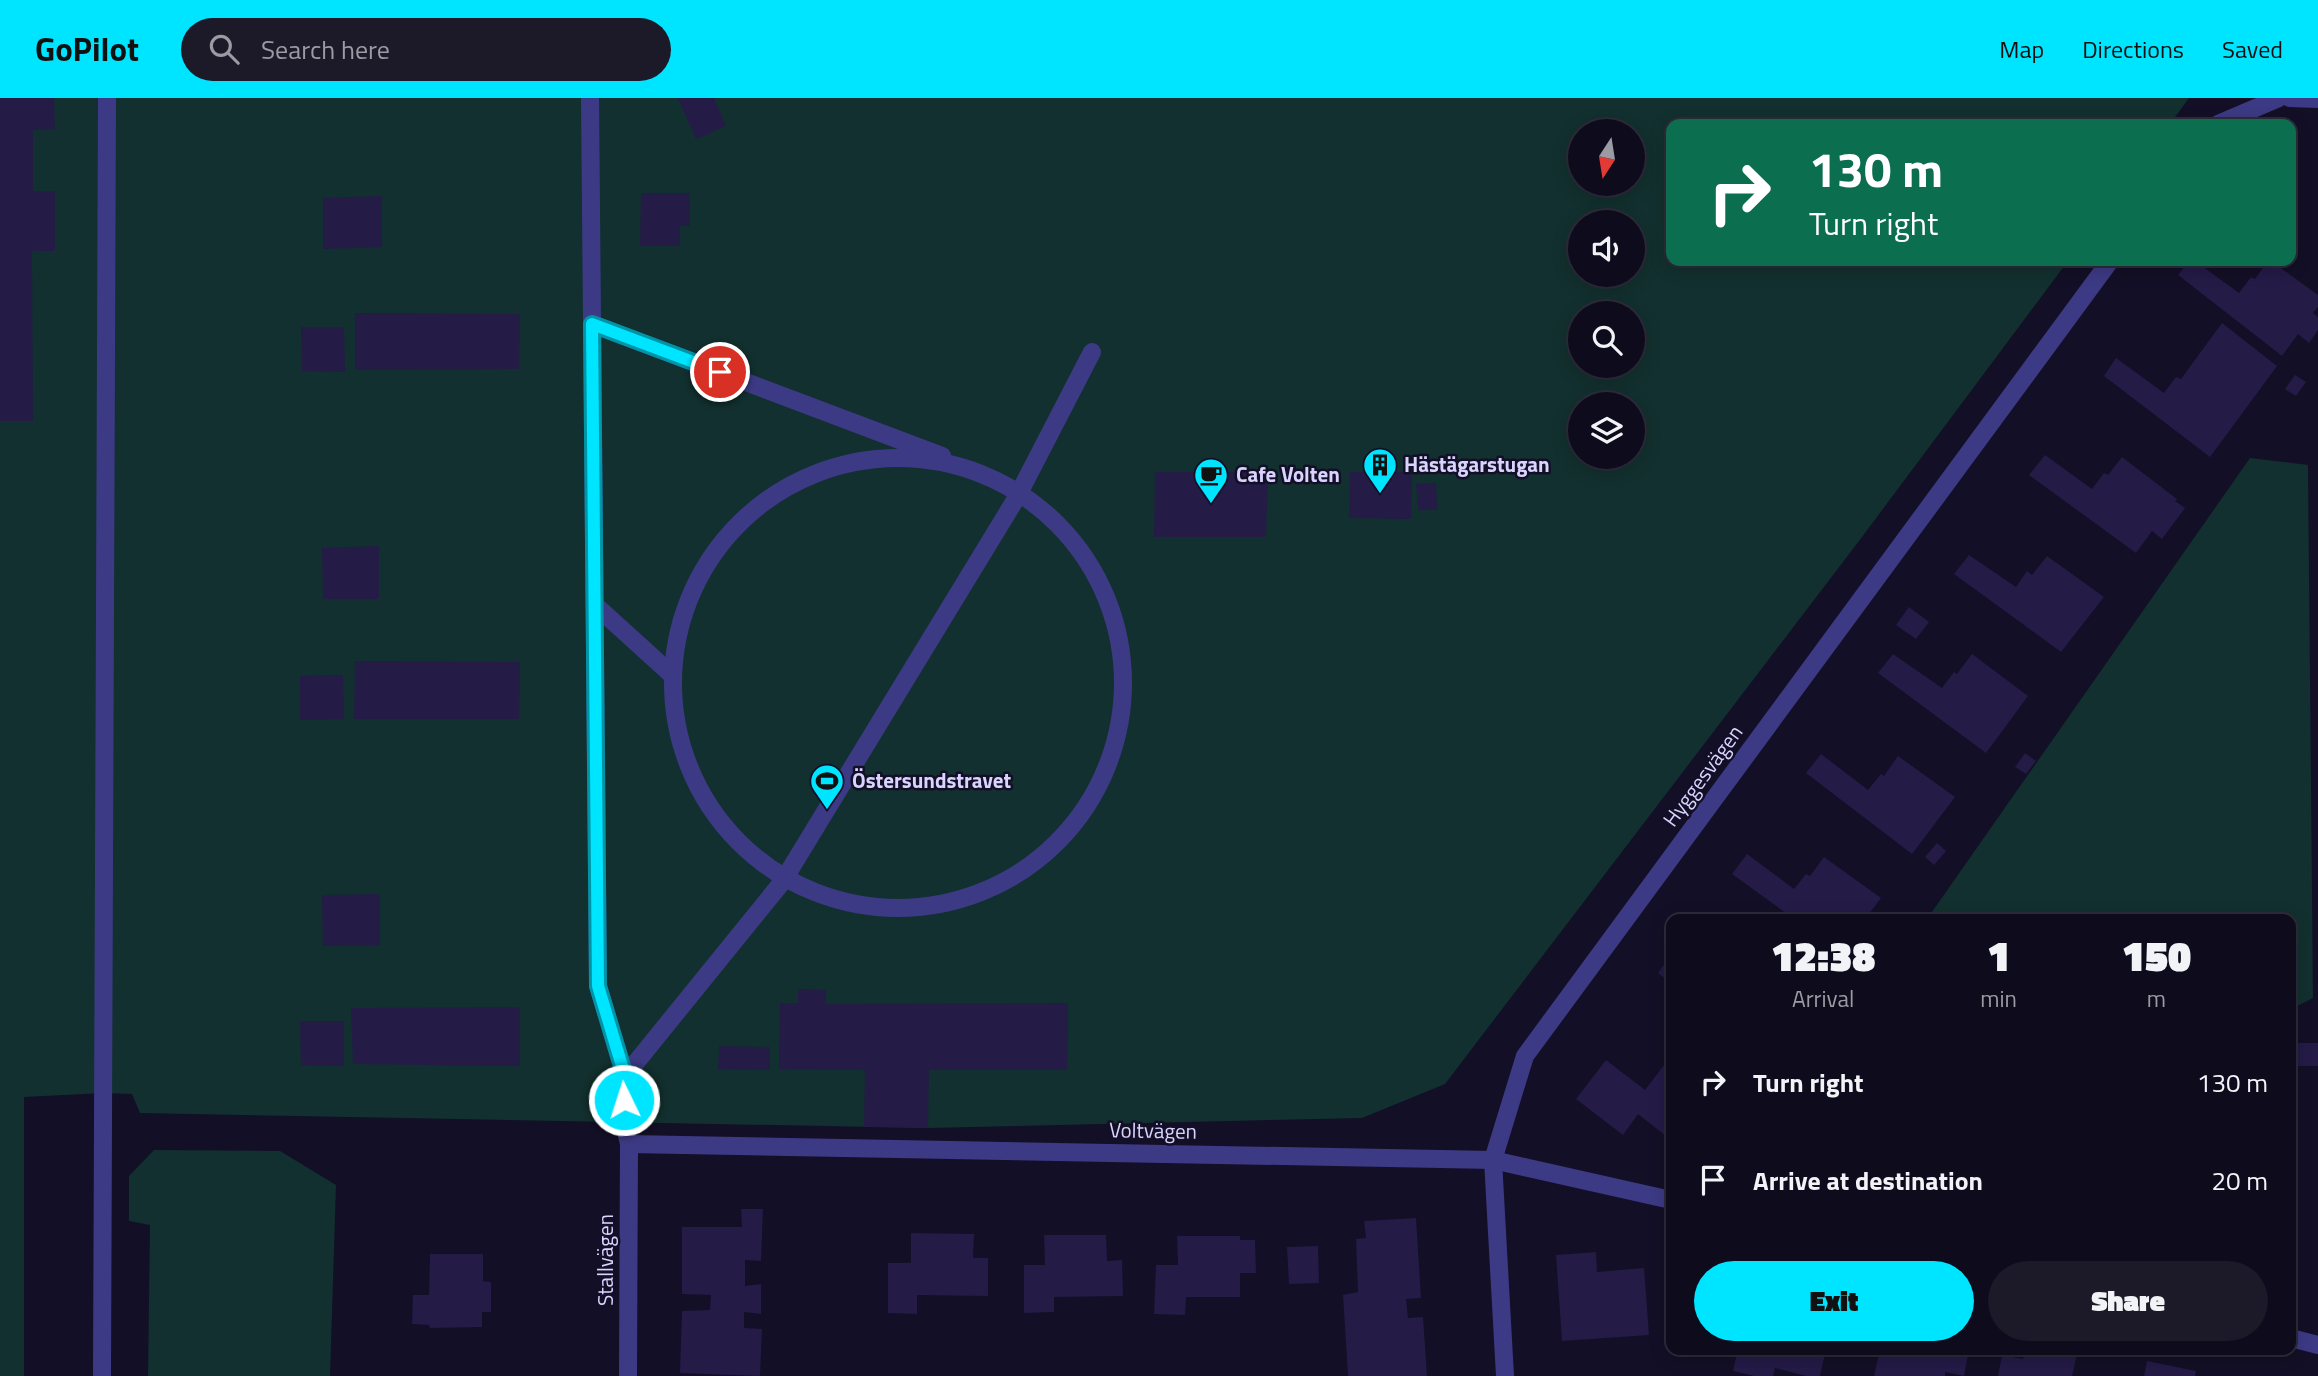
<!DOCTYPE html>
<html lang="en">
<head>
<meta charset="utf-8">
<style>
  body { margin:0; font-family:"Titillium Web",sans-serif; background:#1c1929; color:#f1f3f6; height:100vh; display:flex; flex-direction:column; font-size:26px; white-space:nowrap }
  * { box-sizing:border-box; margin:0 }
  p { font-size:23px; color:#9b9ba3 }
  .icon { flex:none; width:38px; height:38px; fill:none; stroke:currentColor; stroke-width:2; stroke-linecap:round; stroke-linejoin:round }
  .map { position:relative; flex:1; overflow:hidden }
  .side { position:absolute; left:1666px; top:816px; width:630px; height:441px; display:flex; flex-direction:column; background:#0e0b1c; border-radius:14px; box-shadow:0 4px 18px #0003,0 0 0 2px #2e2b3b }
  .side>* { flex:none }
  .top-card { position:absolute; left:1666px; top:21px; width:630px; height:147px; border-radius:14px; box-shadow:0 4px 18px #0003,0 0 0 2px #2e2b3b; background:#0b6e4f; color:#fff; overflow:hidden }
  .needle { width:46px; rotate:192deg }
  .tools { position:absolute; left:1568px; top:21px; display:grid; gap:14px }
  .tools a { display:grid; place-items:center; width:77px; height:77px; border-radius:50%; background:#0e0b1c; box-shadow:0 4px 18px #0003,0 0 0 2px #2e2b3b; font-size:35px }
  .pin { position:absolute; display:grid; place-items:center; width:60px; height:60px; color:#fff; margin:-30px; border:4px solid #fff; border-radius:50%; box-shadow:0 2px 7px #0007 }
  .me { position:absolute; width:77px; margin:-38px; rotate:356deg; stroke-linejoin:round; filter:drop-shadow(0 0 5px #0008) }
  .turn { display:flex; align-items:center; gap:24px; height:147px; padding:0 28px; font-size:32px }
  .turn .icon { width:91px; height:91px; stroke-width:2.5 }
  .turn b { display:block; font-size:49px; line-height:60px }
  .eta { display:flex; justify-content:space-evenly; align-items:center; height:119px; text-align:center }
  .eta b { font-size:42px; font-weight:800; line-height:49px }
  .primary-button { display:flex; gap:14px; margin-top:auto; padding:14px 28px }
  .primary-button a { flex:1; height:80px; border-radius:42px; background:#00e5ff; color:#111; font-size:28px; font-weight:800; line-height:80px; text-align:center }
  .primary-button a+a { background:#1c1929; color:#f1f3f6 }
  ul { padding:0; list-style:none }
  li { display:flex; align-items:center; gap:21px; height:98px; padding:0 28px }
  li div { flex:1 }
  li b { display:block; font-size:26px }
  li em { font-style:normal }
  header { display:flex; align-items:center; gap:42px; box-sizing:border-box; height:98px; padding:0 35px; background:#00e5ff; color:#111 }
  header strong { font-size:33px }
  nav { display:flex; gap:38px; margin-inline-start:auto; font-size:24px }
  .search { width:490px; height:63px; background:#1c1929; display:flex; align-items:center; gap:18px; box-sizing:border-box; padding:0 24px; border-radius:38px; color:#9b9ba3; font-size:26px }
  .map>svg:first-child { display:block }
  .green { fill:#12302f; fill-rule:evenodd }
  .building { fill:#241b47 }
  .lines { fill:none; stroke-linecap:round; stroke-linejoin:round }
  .service { stroke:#3d3a85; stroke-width:18 }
  .minor { stroke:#3d3a85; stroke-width:18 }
  .route-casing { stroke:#0095a6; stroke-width:18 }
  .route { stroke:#00e5ff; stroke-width:12 }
  .labels { text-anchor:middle; stroke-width:5; stroke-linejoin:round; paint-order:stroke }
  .poi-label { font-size:21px; font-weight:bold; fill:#d9d4ff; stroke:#130f26; text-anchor:start }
  .street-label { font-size:21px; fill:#d9d4ff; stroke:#130f26 }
</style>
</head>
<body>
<header>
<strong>GoPilot</strong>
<div class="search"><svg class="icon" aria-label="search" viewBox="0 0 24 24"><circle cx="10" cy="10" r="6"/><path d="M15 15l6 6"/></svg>Search here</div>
<nav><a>Map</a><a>Directions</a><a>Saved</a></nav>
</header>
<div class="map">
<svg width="2318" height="1278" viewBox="0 0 2318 1278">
  <rect width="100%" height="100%" fill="#130f26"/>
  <g class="green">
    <path d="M0 0H2189L2170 26H1671V163H2068L1862 439 1445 986 1362 1020 928 1030 140 1015 132 996 104 995 24 999V1278H0ZM1580 33H1633V86H1580ZM1580 124H1633V177H1580ZM1580 215H1633V268H1580ZM1580 306H1633V359H1580Z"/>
    <path d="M2250 360 2308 367 2313 900 2291 911V821H1927Z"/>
    <path d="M154 1052 280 1053 336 1087 330 1278H148L150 1127 129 1123V1078Z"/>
  </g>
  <g class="building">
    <path d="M0 0H54L55 31 33 32V93H55V153H32L33 323H0Z"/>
    <path d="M678 0H714L726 28 696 41Z"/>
    <path d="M641 95H690V128H680V148H640Z"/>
    <path d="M382 98V149L323 151V100Z"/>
    <path d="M2189 163H2195L2239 195 2251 179 2255 181 2268 163H2271L2318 197V209L2313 215 2318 219V232L2309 245 2298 236 2282 258 2178 177Z"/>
    <path d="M355 215 520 216 519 271 355 272Z"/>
    <path d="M2222 225 2277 268 2210 359 2104 278 2116 260 2164 295 2176 279 2181 281Z"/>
    <path d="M301 229H344L345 274 302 273Z"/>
    <path d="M2295 277 2306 284 2296 298 2285 291Z"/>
    <path d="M2045 357 2092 391 2104 375 2108 377 2122 359 2177 401 2175 403 2185 410 2162 441 2152 433 2136 455 2029 377Z"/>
    <path d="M1155 374H1268L1266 439H1154Z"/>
    <path d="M1350 374H1412L1411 421 1349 420Z"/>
    <path d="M1436 385 1437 412H1418L1416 386Z"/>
    <path d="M379 448V501H323L322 450Z"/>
    <path d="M1969 457 2016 489 2027 473 2032 477 2047 458 2104 499 2061 554 1954 476Z"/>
    <path d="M1909 509 1929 524 1916 541 1896 527Z"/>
    <path d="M1893 556 1942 590 1954 574 1957 576 1972 556 2028 598 1986 655 1878 575Z"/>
    <path d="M355 563 520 564 519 621H354Z"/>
    <path d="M343 577 344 621 300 622V578Z"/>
    <path d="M2025 655 2036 663 2026 676 2015 669Z"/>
    <path d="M1821 656 1868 692 1881 676 1884 678 1898 658 1955 699 1912 756 1806 675Z"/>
    <path d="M1937 745 1946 753 1934 767 1925 759Z"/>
    <path d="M1747 756 1794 791 1806 776 1810 778 1824 759 1881 800 1865 821H1794L1732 776Z"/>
    <path d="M380 796V847L323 848 322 797Z"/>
    <path d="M1671 857V885L1658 875Z"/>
    <path d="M798 891 826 892V906L1068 905 1067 972H929L928 1030 864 1029 865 972 779 971 780 905H798Z"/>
    <path d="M520 909V968L353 966 351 910Z"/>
    <path d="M300 923H344V968L301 967Z"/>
    <rect x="2294" y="945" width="24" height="23"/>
    <path d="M719 948 770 949V972L718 971Z"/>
    <path d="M1671 958V1042L1638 1016 1623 1037 1576 1001 1606 962 1645 992Z"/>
    <path d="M741 1111H763L761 1163 745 1162V1188L761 1186V1216L744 1214V1230L762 1231 760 1278 680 1275 682 1213 710 1212 711 1197 682 1196V1129H742Z"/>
    <path d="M1416 1120 1421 1200 1406 1201 1408 1220 1423 1219 1427 1278H1348L1343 1197 1358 1194 1356 1141 1366 1140 1364 1123Z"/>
    <path d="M911 1135 974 1136 973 1160H988V1198L917 1197V1216L888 1215V1165H911Z"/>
    <path d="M1044 1137H1106L1107 1163 1122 1162 1123 1198 1054 1199V1214L1024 1215V1167H1045Z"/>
    <path d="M1177 1138H1240V1142H1255L1256 1175H1240V1199H1186L1185 1217 1154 1216 1156 1167H1178Z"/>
    <path d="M1318 1148 1319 1185 1289 1186 1287 1149Z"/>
    <path d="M1596 1154 1597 1174 1644 1170 1649 1237 1562 1243 1556 1157Z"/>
    <path d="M430 1156H483V1183L491 1184V1214H482V1229L430 1230 429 1227 412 1226 413 1197H429Z"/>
    <path d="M1738 1251H1826L1820 1278H1806L1775 1270 1773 1278H1754L1733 1273Z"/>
    <path d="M1880 1251H1951L1950 1254 1968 1257 1964 1278 1945 1274V1278H1874Z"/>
    <path d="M2025 1251H2078L2072 1278H1998L2002 1257 2023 1261Z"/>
    <path d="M2147 1263 2196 1273 2195 1278H2144Z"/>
  </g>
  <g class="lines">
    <g class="service">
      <path d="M590 0 598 888 625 978 624 1025 629 1046"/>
      <path d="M592 226 942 358"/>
      <circle cx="898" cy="585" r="225"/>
      <path d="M595 507 671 576"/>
      <path d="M625 978 783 783 1017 399 1092 254"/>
      <path d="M102 1278 107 0"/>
    </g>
    <g class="minor">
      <path d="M2290 0 2318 1"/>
      <path d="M2218 26 2279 0"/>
      <path d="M2291 1240 2318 1247"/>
      <path d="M628 1278 629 1046 1493 1062 1671 1102"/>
      <path d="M1505 1278 1493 1062 1525 958 2110 163"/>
    </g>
  </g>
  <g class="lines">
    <g class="route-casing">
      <path id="route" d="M624 1002 625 978 598 888 592 226 720 274"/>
    </g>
    <use href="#route" class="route"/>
  </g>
  <defs>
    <g id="building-pin" transform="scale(1.75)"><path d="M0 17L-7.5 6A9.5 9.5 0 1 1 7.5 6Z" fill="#00e5ff" stroke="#130f26"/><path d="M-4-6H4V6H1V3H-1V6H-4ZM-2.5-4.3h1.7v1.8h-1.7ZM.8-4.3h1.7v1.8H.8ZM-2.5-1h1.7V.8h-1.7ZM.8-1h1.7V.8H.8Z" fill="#111"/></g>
    <g id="cafe-pin" transform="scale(1.75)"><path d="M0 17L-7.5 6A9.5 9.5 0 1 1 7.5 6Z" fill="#00e5ff" stroke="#130f26"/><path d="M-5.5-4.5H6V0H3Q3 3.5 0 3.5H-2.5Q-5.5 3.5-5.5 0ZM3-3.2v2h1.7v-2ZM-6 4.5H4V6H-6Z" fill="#111"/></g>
    <g id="stadium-pin" transform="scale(1.75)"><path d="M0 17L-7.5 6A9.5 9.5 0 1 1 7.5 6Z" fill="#00e5ff" stroke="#130f26"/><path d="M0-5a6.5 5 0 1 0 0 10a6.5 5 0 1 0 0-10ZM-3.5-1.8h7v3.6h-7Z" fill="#111"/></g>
  </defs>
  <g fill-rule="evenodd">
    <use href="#building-pin" x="1380" y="367"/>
    <use href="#cafe-pin" x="1211" y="377"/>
    <use href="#stadium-pin" x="827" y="683"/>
  </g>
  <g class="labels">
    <g class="poi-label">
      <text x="1404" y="374">Hästägarstugan</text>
      <text x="1236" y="384">Cafe Volten</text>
      <text x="852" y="690">Östersundstravet</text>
    </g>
    <g class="street-label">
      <text transform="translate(1703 678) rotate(-54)" y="7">Hyggesvägen</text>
      <text transform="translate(1153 1033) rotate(1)" y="7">Voltvägen</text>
      <text transform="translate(606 1162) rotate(-90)" y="7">Stallvägen</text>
    </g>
  </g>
</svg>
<div class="tools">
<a><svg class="needle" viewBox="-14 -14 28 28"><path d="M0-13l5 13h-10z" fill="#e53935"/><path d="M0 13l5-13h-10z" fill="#9b9ba3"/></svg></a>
<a><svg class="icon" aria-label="sound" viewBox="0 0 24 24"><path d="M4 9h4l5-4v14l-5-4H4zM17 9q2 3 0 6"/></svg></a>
<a><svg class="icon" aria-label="search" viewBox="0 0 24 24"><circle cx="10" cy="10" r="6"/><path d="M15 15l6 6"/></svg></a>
<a><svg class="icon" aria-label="layers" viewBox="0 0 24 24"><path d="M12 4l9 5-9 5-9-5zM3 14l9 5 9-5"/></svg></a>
</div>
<div class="pin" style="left:720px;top:274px;background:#d93025"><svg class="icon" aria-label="arrive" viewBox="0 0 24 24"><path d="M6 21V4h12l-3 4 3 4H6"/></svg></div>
<svg class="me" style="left:624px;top:1002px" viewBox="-20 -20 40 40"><circle r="17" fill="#00e5ff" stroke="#fff" stroke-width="3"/><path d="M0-11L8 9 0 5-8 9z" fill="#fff"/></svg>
<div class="top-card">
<div class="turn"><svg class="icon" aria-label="right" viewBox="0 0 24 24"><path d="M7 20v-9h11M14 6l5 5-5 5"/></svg><div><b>130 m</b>Turn right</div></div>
</div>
<section class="side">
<div class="eta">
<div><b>12:38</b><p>Arrival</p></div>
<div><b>1</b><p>min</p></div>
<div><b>150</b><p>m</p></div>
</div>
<ul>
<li><svg class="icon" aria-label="right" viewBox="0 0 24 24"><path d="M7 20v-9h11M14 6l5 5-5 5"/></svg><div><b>Turn right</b></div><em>130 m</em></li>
<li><svg class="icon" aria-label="arrive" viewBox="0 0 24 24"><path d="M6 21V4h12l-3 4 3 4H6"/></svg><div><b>Arrive at destination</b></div><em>20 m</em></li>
</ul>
<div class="primary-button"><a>Exit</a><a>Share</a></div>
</section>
</div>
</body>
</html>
